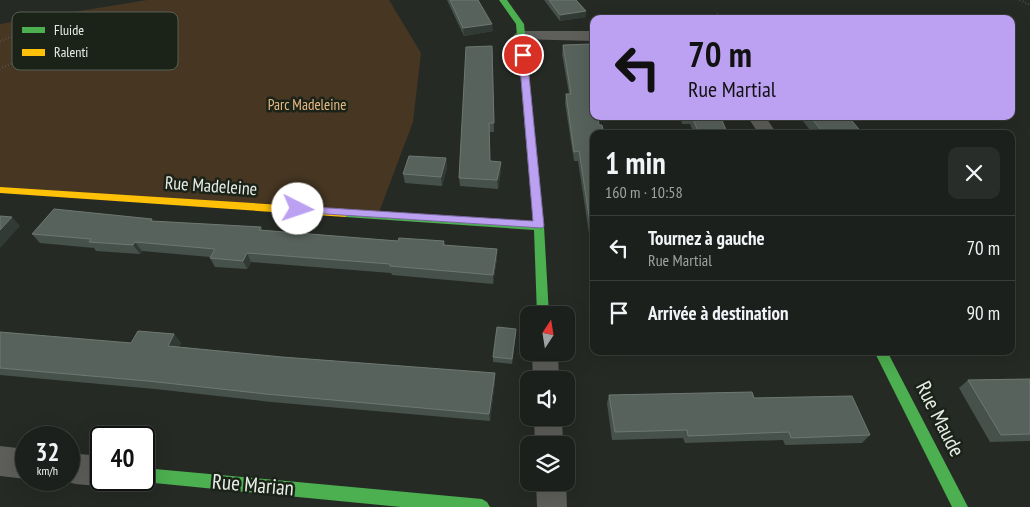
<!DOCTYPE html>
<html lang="fr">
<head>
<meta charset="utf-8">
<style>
  body { margin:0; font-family:"PT Sans Narrow",sans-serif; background:#292d29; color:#f1f3f6; height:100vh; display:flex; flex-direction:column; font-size:19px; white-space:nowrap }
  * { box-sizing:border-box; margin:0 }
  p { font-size:16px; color:#a0a3a3 }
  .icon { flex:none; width:28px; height:28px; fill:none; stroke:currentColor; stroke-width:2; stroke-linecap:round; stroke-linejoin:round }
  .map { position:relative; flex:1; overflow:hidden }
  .details { position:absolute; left:590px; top:130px; width:425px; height:225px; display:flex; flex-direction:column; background:#1c201c; border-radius:10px; box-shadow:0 5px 20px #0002,0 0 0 1px #3a3e3b }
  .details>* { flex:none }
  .guide { position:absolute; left:590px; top:15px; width:425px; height:105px; border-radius:10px; box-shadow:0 5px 20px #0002,0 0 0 1px #3a3e3b; background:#bca0f2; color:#111; overflow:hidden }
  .needle { width:32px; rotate:12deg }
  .controls { position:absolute; left:520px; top:306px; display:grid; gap:10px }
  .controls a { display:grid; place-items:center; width:55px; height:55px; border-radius:10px; background:#1c201c; box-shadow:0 5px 20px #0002,0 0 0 1px #3a3e3b; font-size:25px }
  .speed { position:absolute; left:15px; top:426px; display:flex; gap:10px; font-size:25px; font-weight:700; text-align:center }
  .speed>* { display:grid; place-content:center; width:65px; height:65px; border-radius:50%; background:#1c201c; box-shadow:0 5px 20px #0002,0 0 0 1px #3a3e3b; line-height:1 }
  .speed small { font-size:12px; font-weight:400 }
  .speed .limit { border:2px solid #111; border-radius:8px; background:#fff; color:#111 }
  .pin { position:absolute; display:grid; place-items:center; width:42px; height:42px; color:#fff; margin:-21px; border:2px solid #fff; border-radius:50%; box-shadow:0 1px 5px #0007 }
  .me { position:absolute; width:55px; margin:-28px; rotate:94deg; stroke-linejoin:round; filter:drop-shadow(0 0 4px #0008) }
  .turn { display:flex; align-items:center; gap:18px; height:105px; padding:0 15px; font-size:22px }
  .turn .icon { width:65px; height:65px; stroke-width:2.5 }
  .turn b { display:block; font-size:35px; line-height:42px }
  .round { display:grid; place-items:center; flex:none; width:52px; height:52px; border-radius:10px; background:#292d29 }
  .head { display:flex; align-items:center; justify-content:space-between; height:85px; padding:0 15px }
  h1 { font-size:30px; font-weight:700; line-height:38px }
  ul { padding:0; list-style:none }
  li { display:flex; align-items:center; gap:15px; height:65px; padding:0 15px; border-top:1px solid #3a3e3b }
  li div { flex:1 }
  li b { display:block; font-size:19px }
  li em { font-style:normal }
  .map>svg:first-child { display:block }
  .green { fill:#463622 }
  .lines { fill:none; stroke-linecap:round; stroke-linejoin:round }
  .path { stroke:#646662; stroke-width:2.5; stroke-dasharray:0.5 2.5; stroke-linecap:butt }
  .street { fill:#5e5e5b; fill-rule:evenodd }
  .fast { fill:#4caf50; fill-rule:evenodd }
  .slow { fill:#ffc107; fill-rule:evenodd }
  .wall { fill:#46514c }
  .shaded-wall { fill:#323a35 }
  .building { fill:#58625c; stroke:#6e7872 }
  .route { fill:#bca0f2; stroke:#7a689d }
  .labels { text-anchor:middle; stroke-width:5; stroke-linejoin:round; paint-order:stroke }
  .far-park-label { font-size:15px; fill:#e7b883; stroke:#1b2319 }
  .street-label { font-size:18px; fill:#e8eee7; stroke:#1b2319 }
  .near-street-label { font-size:21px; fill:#e8eee7; stroke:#1b2319 }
  .key { fill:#1b2319; stroke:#586057; stroke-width:1 }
  .key-label { font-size:14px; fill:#e8eee7 }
</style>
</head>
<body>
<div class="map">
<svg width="1030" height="507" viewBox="0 0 1030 507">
  <rect width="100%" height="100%" fill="#262a25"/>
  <path class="green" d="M147 0H389L421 53 413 122 378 215 0 190V24Z"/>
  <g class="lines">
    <g class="path">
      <path d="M1020 0 1030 5"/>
      <path d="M0 41C24 32 49 25 75 28L79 33C68 49 51 49 33 55 22 59 11 63 0 69"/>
    </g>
    <g class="street">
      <path d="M521 31H594V41L516 39 513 36 516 33Z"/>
      <path d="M747 116H765L777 134H759Z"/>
      <path d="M532 352H558L559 380H533Z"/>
      <path d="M534 418H562L563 445H535Z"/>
      <path d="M0 446 26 449V479L0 476Z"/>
      <path d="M69 453 101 456V480H112V482C97 487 77 486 62 480H69Z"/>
      <path d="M536 482H566L567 507H537Z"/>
    </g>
    <g class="fast">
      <path d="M499 0H507L524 24 544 226 549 315H537L534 230 345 217 340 213 345 209 533 222 516 24Z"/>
      <path d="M874 351H887L968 507H952Z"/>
      <path d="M144 468 482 499 487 502 490 507H401L144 482 139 480H144Z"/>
    </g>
    <path class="slow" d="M0 187 345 209 350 213 345 217 0 193Z"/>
  </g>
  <g class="wall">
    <path d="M447 0H478L493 31 464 36Z"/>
    <path d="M544 0H576L586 11V17L560 21Z"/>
    <path d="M563 45 594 51V93H593L594 134V266L578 161H574L565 103 566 94H569L562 54Z"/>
    <path d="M492 46 494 132H489L490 161 501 162V171L498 189 460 186 459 178Z"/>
    <path d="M680 116H720L728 134H694L690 124H682Z"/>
    <path d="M799 116H848L863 134H813Z"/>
    <path d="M446 158 447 168 442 186 405 183 403 174Z"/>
    <path d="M153 221 261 227 262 230 398 241H444L445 246 497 249V258L493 284 392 275 391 273 251 262 247 269 215 267 210 258V257L142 251 140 254 96 251 94 248 40 243 32 234Z"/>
    <path d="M0 332 131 343 174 334 181 343 179 347 282 357 495 373V381L490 421 271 402 155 389 0 375Z"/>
    <path d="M516 333 512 364 493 362V357Z"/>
    <path d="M1030 379V441L990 442 959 388 968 380Z"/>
    <path d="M609 395 754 398 870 435 862 443 785 445 783 440 685 443 683 438 612 440 607 403Z"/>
  </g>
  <g class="shaded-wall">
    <path d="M586 11V17L560 21V15Z"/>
    <path d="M492 24 493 31 464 36 463 28Z"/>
    <path d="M446 158 447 168 442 186 441 177Z"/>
    <path d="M501 162V171L498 189 497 180Z"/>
    <path d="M12 217 20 226 0 248V230Z"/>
    <path d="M135 242 142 251 140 254 133 245Z"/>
    <path d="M497 249V258L493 284V275Z"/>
    <path d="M247 253 251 262 247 269 243 261Z"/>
    <path d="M174 334 181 343 175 354 168 346Z"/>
    <path d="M495 373V381L490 421 489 414Z"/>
  </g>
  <g class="building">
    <path d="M450 0H478L492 24 463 28Z"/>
    <path d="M549 0H576L586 11 560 15Z"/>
    <path d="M718 14 724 19H699Z"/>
    <path d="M592 44 594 51V84H591L594 98V116H598L599 125H602L604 134H594V248L579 151 574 152 566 94H571L563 45Z"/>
    <path d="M492 46 494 123H489L490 161 501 162 497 180 459 178 466 47Z"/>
    <path d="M692 116H720L728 134H699Z"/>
    <path d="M810 116H848L863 134H824Z"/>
    <path d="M409 156 446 158 441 177 403 174Z"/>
    <path d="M54 209 152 219 151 221 261 227 259 230 398 241 399 238 444 241 443 245 497 249 493 275 390 266V264L247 253 243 261 210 258 215 249 135 242 133 245 89 242 91 239 32 234Z"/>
    <path d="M0 216 12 217 0 230Z"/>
    <path d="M497 327 516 329 512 359 493 357Z"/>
    <path d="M138 331 174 334 168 346 282 357 495 373 489 414 266 394 148 381 0 368V332L131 343Z"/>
    <path d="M1030 379V434L1001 435 968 380Z"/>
    <path d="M752 392 754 398 852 396 870 435 791 438 789 432 688 436 687 430 615 432 609 395Z"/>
  </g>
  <path class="route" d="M523 53 527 55 544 226 542 228 295 212 293 209 295 207 298 206 533 221 519 55Z"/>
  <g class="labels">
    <g class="far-park-label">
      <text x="307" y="110">Parc Madeleine</text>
    </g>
    <g class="street-label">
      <text transform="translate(211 186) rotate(4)" y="6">Rue Madeleine</text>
    </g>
    <g class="near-street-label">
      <text transform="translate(940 419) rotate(63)" y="7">Rue Maude</text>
      <text transform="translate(253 485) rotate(5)" y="7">Rue Marian</text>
    </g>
  </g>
  <rect x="12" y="12" width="166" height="58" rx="8" class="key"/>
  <rect x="22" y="27" width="23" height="6" fill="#4caf50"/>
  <rect x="22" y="49" width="23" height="7" fill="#ffc107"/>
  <g class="key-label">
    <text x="54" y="35">Fluide</text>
    <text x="54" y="57">Ralenti</text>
  </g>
</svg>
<div class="controls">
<a><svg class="needle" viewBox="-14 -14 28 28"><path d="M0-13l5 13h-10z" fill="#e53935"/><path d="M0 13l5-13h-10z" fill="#a0a3a3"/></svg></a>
<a><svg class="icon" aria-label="sound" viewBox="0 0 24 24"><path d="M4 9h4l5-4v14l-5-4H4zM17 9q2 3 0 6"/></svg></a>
<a><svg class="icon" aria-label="layers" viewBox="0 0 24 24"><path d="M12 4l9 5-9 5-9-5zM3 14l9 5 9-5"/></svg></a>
</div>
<div class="speed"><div>32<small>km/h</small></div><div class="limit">40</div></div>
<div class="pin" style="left:523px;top:55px;background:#d93025"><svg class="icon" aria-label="arrive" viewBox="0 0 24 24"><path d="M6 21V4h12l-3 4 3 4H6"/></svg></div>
<svg class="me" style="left:298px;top:209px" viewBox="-20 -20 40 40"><circle r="19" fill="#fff"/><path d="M0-13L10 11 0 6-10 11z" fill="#bca0f2"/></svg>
<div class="guide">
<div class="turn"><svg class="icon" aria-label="left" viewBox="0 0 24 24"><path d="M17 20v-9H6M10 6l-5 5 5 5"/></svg><div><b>70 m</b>Rue Martial</div></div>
</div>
<section class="details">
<div class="head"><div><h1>1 min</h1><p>160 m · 10:58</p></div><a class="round"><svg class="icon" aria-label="close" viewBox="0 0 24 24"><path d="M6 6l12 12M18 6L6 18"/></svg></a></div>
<ul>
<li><svg class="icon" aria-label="left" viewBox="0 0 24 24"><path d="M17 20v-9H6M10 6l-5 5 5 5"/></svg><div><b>Tournez à gauche</b><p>Rue Martial</p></div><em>70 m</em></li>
<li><svg class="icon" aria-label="arrive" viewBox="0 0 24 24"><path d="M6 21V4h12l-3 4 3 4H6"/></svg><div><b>Arrivée à destination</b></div><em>90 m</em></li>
</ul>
</section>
</div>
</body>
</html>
